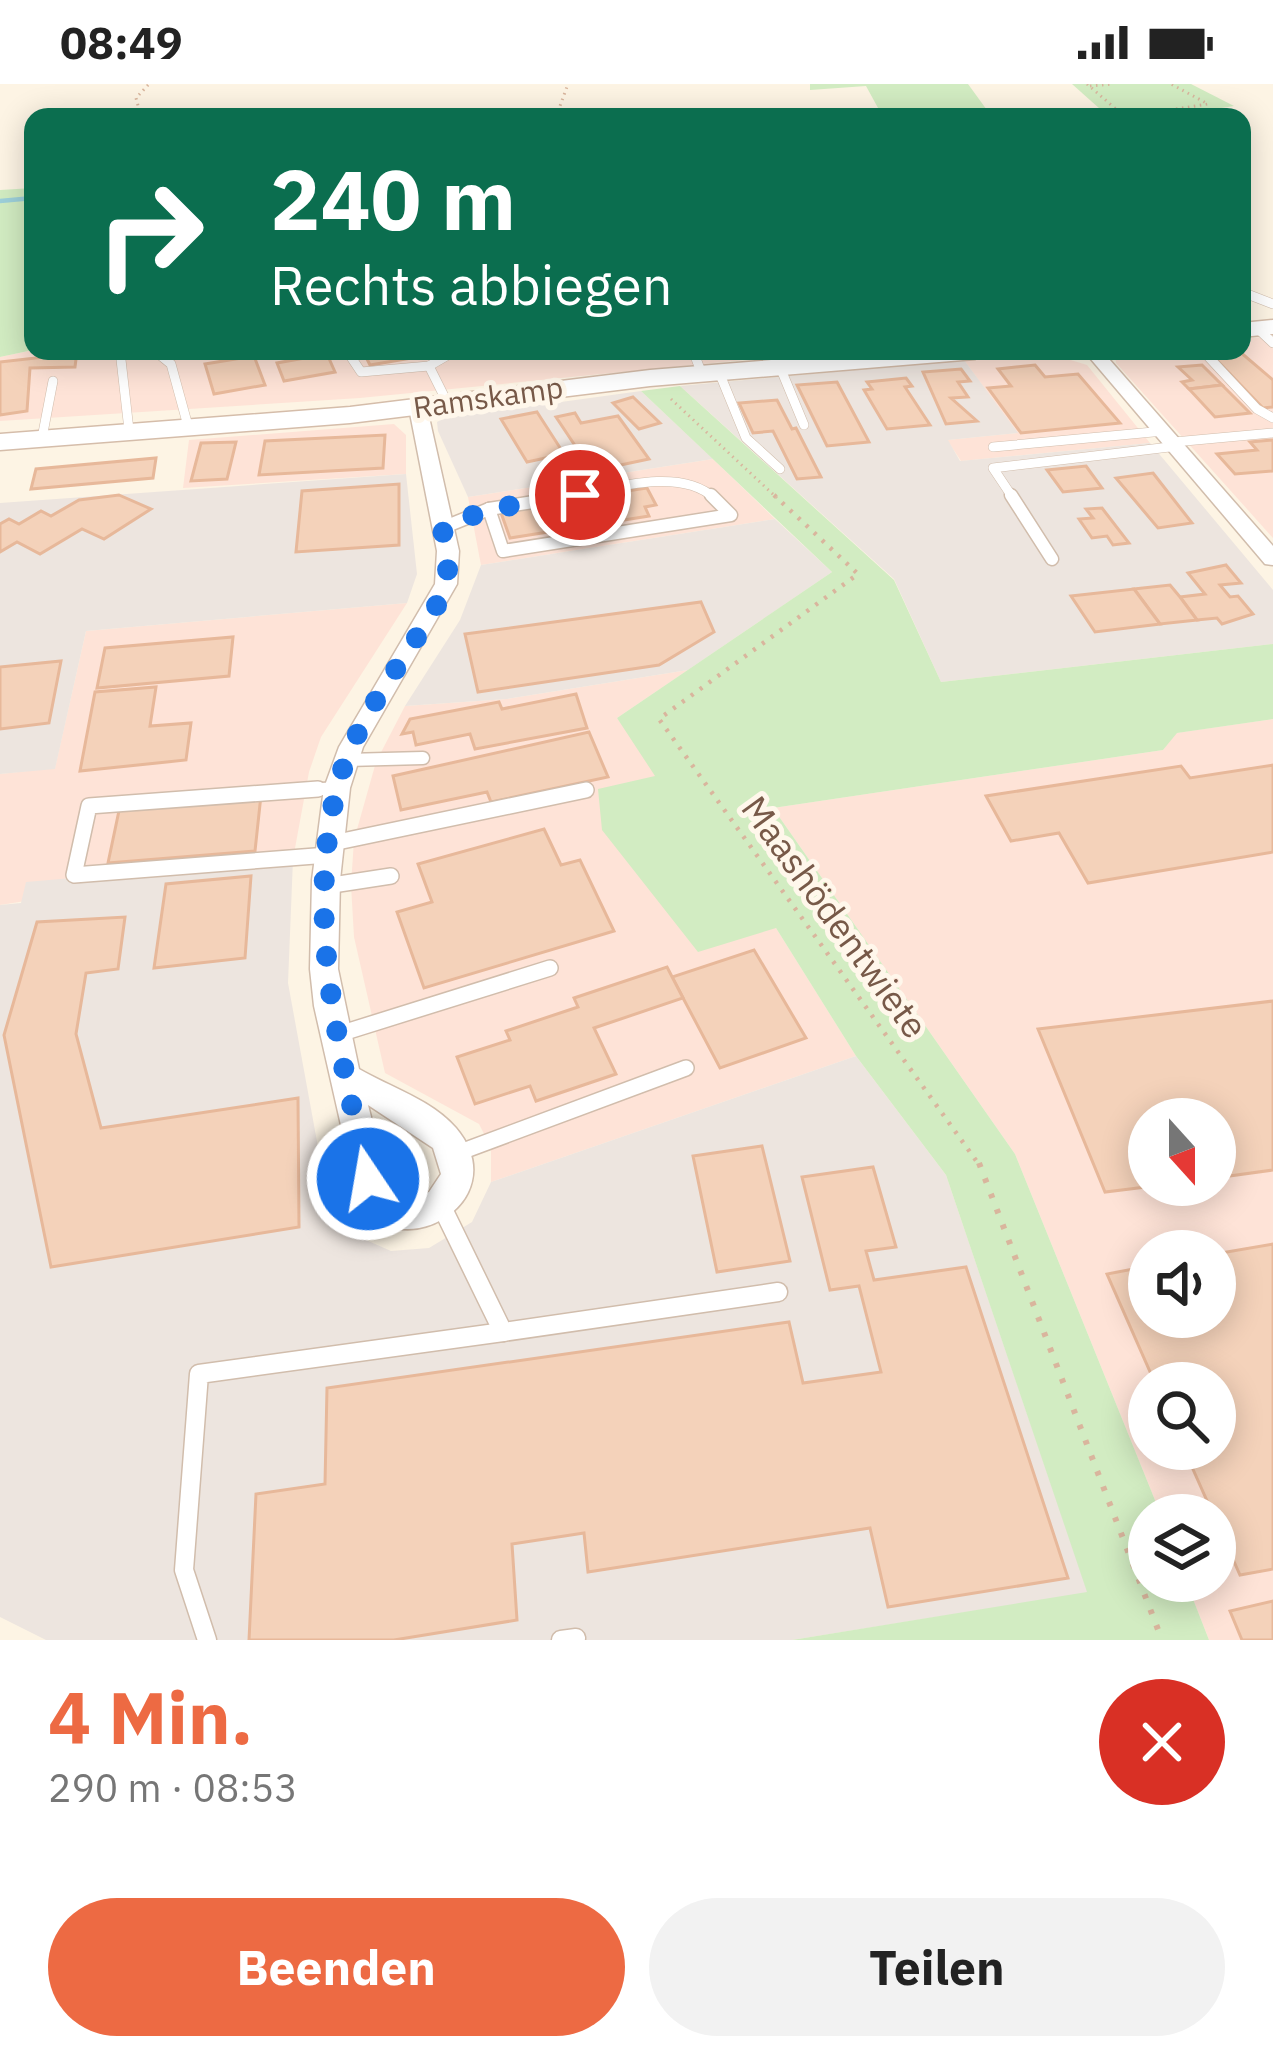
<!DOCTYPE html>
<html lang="de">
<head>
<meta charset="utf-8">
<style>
  body { margin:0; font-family:"IBM Plex Sans",sans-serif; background:#f2f2f2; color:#222; height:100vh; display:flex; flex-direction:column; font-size:45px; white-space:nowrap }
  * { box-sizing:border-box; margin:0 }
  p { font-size:39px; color:#767676 }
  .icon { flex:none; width:66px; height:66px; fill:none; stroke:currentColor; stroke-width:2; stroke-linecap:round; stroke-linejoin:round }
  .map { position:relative; height:1556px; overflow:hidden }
  .drawer { display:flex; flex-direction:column; background:#fff; flex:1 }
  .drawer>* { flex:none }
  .hud { position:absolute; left:24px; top:24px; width:1227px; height:252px; border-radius:24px; box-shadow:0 6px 30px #0003; background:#0b6e4f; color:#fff; overflow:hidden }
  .needle { width:78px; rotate:159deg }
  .controls { position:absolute; left:1128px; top:1014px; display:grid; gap:24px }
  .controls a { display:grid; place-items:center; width:108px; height:108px; border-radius:50%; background:#fff; box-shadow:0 6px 30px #0003; font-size:60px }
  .pin { position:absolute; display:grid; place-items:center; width:102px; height:102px; color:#fff; margin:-51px; border:6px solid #fff; border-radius:50%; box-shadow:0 3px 12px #0007 }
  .me { position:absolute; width:132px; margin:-66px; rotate:348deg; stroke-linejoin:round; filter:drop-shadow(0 0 9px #0008) }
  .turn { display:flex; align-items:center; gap:42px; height:252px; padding:0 48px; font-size:54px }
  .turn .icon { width:156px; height:156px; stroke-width:2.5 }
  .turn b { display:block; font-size:84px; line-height:102px }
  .round { display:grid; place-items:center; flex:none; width:126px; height:126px; border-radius:63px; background:#f2f2f2 }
  .headline { display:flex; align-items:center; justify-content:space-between; height:204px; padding:0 48px }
  h1 { font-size:72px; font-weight:700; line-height:90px; color:#ed6a43 }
  .button { display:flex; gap:24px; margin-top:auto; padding:24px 48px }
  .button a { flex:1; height:138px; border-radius:72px; background:#ed6a43; color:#fff; font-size:48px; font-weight:700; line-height:138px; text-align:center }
  .button a+a { background:#f2f2f2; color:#222 }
  .status { display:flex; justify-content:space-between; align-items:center; height:84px; padding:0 60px; background:#fff; direction:ltr }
  .status svg { height:33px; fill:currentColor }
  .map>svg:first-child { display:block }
  .commercial { fill:#fee3d7; fill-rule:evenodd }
  .industrial { fill:#ede5df }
  .green { fill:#d2ecc2 }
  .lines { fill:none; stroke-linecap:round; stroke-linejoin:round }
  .stream { stroke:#9dd0da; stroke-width:4.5 }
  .building { fill:#f4d2ba; stroke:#e7b89a; stroke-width:3 }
  .lane-far3-casing { stroke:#d1bdac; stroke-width:10 }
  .lane-far2-casing { stroke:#d1bdac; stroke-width:15 }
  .lane-far1-casing { stroke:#d1bdac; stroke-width:18 }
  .lane-casing { stroke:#d1bdac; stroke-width:21 }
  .street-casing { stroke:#d1bdac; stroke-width:3 }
  .secondary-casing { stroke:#d5bdaa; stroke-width:3 }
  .path-far2 { stroke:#d9b59d; stroke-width:3; stroke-dasharray:1.5 4.5; stroke-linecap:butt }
  .path-far1 { stroke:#d9b59d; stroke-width:4.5; stroke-dasharray:3 8; stroke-linecap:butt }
  .path { stroke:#d9b59d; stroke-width:6; stroke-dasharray:4.5 12; stroke-linecap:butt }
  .lane-far3 { stroke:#fff; stroke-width:9 }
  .lane-far2 { stroke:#fff; stroke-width:12 }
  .lane-far1 { stroke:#fff; stroke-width:15 }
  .lane { stroke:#fff; stroke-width:18 }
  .street { fill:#fff; fill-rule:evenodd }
  .secondary { fill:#fff; fill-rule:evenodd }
  .route { stroke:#1a73e8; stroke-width:21; stroke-dasharray:0 37.8 }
  .labels { text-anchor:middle; stroke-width:10; stroke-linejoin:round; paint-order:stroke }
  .far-street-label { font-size:30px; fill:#775948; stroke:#fff7eb }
  .street-label { font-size:36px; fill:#775948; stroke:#fff7eb }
</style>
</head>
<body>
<div class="status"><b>08:49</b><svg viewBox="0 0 49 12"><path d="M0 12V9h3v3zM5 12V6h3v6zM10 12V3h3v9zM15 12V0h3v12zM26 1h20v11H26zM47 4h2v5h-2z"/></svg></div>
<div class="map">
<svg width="1273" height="1556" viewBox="0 0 1273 1556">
  <rect width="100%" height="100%" fill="#fdf4e4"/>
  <g class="commercial">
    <path d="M1273 252V454L1116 279 1115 270 1242 267V255Z"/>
    <path d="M33 266 804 267 805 270 360 314 0 337V273Z"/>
    <path d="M1051 270 1087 281 1150 359 961 377 947 356 1017 349 964 276Z"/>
    <path d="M394 340 406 351V390L183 404 189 356Z"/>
    <path d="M713 375 775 435 481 481 468 413Z"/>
    <path d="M407 519 321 653 309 688 293 775 0 821V690L55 684 86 547Z"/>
    <path d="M688 586 617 634 776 844 856 972 491 1098V1064L479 1040 385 989 354 853 351 801 354 756 376 678 405 622 507 615Z"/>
    <path d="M1273 635V1556H1209L1186 1497H1215V1431H1161L1015 1070 773 724 1163 666 1176 649ZM1149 1035H1215V1101H1149ZM1149 1167H1215V1233H1149ZM1149 1299H1215V1365H1149Z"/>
  </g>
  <g class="industrial">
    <path d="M964 276 1018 349 948 356 960 377 1150 359 1273 506V560L941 598 894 495 680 302Z"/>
    <path d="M641 307 713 375 468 413 438 347 437 338 444 334Z"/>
    <path d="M406 390 417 490 407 519 86 547 55 685 0 690V419Z"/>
    <path d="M775 435 832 488 688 586 507 615 405 622 460 536 481 481Z"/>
    <path d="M293 775 288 899 329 1123 350 1149 391 1167 429 1164 472 1138 491 1098 856 972 946 1091 1088 1509 792 1556H46L0 1533V821L21 819 26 798Z"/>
  </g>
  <g class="green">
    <path d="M810 0H968L992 33H883L866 2 810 6Z"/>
    <path d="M1072 0H1191L1234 22 1166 33H1109Z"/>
    <path d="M33 104V266L0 273V106Z"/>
    <path d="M680 302 894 496 941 598 1273 560V635L1177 649 1163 666 773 724 1015 1070 1161 1431H1149V1497H1186L1209 1556H792L1087 1508 946 1091 856 972 776 844 698 868 602 746 598 705 655 692 617 634 832 488 641 307Z"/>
  </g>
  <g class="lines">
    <path class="stream" d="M0 117 33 114"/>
  </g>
  <g class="building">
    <path d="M55 267H77L75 283 30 284 27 327 0 331V278L54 272Z"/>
    <path d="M363 267H447V268L370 281Z"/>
    <path d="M1239 267 1273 296V323L1263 324 1210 269Z"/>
    <path d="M327 270 335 288 284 297 277 279Z"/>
    <path d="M254 272 265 301 214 310 205 280Z"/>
    <path d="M1035 281 1045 293 1078 290 1120 339 1021 349 988 304 1011 302 998 285Z"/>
    <path d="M1202 281 1222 301 1189 305 1182 298 1192 296 1178 283Z"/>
    <path d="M961 285 970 297 958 298 968 313 951 314 977 337 946 340 923 288Z"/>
    <path d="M906 294 912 302 905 303 930 341 887 345 864 306 872 305 867 298Z"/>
    <path d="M837 298 869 358 827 362 797 301Z"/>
    <path d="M1222 301 1250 329 1215 333 1189 305Z"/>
    <path d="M633 313 660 339 639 345 613 319Z"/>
    <path d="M777 316 792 345 796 344 821 393 797 395 773 347 753 349 739 319Z"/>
    <path d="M537 328 564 370 527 378 501 335Z"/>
    <path d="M575 329 581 339 618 332 649 375 592 387 556 333Z"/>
    <path d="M385 351 383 384 259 391 265 357Z"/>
    <path d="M1273 356V387L1235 390 1217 370 1257 366 1250 358Z"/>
    <path d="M236 358 227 395 191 397 201 359Z"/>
    <path d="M156 374 153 394 31 405 36 385Z"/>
    <path d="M1086 382 1102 404 1063 408 1047 386Z"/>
    <path d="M1153 389 1192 439 1158 444 1116 394Z"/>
    <path d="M399 400V461L296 468 302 407Z"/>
    <path d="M647 404 656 421 645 423 649 432 510 454 500 426Z"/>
    <path d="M119 411 151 425 104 455 82 445 40 470 17 458 0 468V440L9 435 19 440 41 427 51 432 79 416Z"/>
    <path d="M1102 424 1129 459 1113 461 1107 452 1092 454 1079 435 1093 434 1086 425Z"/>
    <path d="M1226 481 1241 499 1220 501 1230 513 1238 512 1253 530 1222 540 1217 534 1197 536 1180 513 1205 510 1188 489Z"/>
    <path d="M1170 501 1180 513 1197 536 1160 540 1134 505Z"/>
    <path d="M1134 505 1160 540 1095 548 1071 512Z"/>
    <path d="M701 518 714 548 659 581 478 608 465 550Z"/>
    <path d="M233 553 229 592 97 604 105 564Z"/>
    <path d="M61 577 49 639 0 645V583Z"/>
    <path d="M156 603 150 642 191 639 186 676 80 687 95 608Z"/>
    <path d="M576 610 587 644 475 665 470 650 416 661 413 648 402 650 410 635 499 618 502 625Z"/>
    <path d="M589 648 608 693 491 718 487 708 401 726 393 692Z"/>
    <path d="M1273 681V768L1088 799 1059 749 1011 757 986 712 1181 682 1190 694Z"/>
    <path d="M261 711 255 767 108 779 120 722Z"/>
    <path d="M544 745 561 781 580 776 614 847 424 904 397 828 432 818 418 780Z"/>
    <path d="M251 792 245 874 154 884 166 800Z"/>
    <path d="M125 833 118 885 86 889 76 950 101 1044 298 1014 299 1143 51 1183 4 951 37 838Z"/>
    <path d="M754 866 806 954 720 984 672 893Z"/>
    <path d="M667 883 683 914 594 944 616 990 536 1017 530 1002 475 1020 457 973 510 956 506 947 578 923 574 914Z"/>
    <path d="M1273 917V1086L1215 1094V1035H1149V1101H1162L1105 1108 1038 945Z"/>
    <path d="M762 1062 790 1177 717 1188 693 1072Z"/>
    <path d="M873 1083 896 1163 866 1167 874 1196 966 1183 1068 1494 888 1523 870 1444 588 1488 584 1449 512 1460 517 1536 394 1556H249L256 1410 325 1400 327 1304 789 1238 803 1299 881 1288 859 1202 830 1206 802 1093Z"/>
    <path d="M1273 1160V1485L1240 1491 1184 1365H1215V1299H1155L1107 1190 1149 1182V1233H1215V1170Z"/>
    <path d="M1273 1517V1556H1242L1230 1527Z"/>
  </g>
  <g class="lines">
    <g class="lane-far3-casing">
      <g id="lane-far3">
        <path d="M1242 208 1273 220"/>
        <path d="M1257 244 1273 259"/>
        <path d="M120 267 129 346"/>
        <path d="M155 267 171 280 188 342"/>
        <path d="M347 267 361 288 429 282"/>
        <path d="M693 267 702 290"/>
        <path d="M1203 267 1257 325 1273 334"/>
        <path d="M780 283 804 341"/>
        <path d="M719 288 746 354 780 385"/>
        <path d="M448 320 429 282 455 267"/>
        <path d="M42 354 53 297"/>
        <path d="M1174 358 1273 349"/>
        <path d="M993 363 1164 347"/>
        <path d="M558 414C601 408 678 380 714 414"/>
        <path d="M1013 414 993 384 1178 362"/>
      </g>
    </g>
    <g class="lane-far2-casing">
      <g id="lane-far2">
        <path d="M1011 411 1052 475"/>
        <path d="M489 425 503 467 731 431 711 411"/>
        <path d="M489 425 577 411"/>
        <path d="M442 444 489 425"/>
        <path d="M347 676 423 674"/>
        <path d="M277 708 337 704"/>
        <path d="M575 708 586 706"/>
      </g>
    </g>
    <g class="lane-far1-casing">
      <g id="lane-far1">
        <path d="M318 705 89 722 74 791 328 771"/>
        <path d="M328 760 586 706"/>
        <path d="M326 802 391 792"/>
        <path d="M336 951 550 884"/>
        <path d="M455 1070 686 984"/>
      </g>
    </g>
    <g class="lane-casing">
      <g id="lane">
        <path d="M441 1121 503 1248 778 1208"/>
        <path d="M207 1556 184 1486 199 1290 503 1248"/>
        <path d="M561 1556 576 1554"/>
      </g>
    </g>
    <g class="street-casing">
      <g id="street">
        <path d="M1084 267H1102L1273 462V481L1265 480Z"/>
        <path d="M418 318 427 324 459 467 457 500 363 663 350 704 340 796 338 885 359 985C390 1003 432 1016 456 1044 519 1119 392 1188 357 1112L314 922 310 885 312 796 324 704 339 663 435 500 437 467 409 324ZM368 1021 433 1064 441 1090 429 1108 407 1115 389 1104Z"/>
      </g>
    </g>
    <g class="secondary-casing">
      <g id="secondary">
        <path d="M1273 236V250L1242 253V239Z"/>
        <path d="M883 267H988L975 275 650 302 350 339 0 366V350L350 323 650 286Z"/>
      </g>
    </g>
    <g class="path-far2">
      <path d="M1087 0 1125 33 1208 20 1171 0"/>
      <path d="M1090 2 1113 0"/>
      <path d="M141 33 136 14 149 0"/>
      <path d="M556 33 568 0"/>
      <path d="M671 315 777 414"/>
    </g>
    <path class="path-far1" d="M774 411 858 490 659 635 980 1082"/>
    <path class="path" d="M979 1079 1162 1556"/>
    <use href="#lane-far3" class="lane-far3"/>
    <use href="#lane-far2" class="lane-far2"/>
    <use href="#lane-far1" class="lane-far1"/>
    <use href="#lane" class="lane"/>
    <use href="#street" class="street"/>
    <use href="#secondary" class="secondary"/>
  </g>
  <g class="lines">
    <path class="route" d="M368 1095C340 966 305 840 336 708 349 653 381 608 411 562 424 542 440 521 446 498 450 480 446 462 442 444L489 425 580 411"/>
  </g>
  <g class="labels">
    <g class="far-street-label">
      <text transform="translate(488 314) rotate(-8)" y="10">Ramskamp</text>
    </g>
    <g class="street-label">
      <text transform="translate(835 833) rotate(54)" y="13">Maashödentwiete</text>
    </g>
  </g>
</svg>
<div class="controls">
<a><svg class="needle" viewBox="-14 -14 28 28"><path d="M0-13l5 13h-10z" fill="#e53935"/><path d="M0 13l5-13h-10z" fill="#767676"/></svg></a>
<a><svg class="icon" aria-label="sound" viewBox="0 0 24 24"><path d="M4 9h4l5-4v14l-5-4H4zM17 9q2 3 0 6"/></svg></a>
<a><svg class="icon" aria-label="search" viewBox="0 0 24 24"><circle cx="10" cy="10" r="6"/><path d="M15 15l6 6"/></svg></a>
<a><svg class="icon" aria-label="layers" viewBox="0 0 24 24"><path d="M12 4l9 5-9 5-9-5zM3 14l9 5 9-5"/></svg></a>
</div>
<div class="pin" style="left:580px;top:411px;background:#d93025"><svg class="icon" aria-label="arrive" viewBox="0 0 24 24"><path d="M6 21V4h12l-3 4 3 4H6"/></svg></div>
<svg class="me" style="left:368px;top:1095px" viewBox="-20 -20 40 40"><circle r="17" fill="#1a73e8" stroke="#fff" stroke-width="3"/><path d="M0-11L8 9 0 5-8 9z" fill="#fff"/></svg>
<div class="hud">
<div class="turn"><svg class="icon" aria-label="right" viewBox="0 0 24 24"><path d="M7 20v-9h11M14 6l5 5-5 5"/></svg><div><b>240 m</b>Rechts abbiegen</div></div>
</div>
</div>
<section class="drawer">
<div class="headline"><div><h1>4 Min.</h1><p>290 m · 08:53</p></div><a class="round" style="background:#d93025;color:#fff"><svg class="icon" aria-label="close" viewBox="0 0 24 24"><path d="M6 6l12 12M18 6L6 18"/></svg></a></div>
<div class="button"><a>Beenden</a><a>Teilen</a></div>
</section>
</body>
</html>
